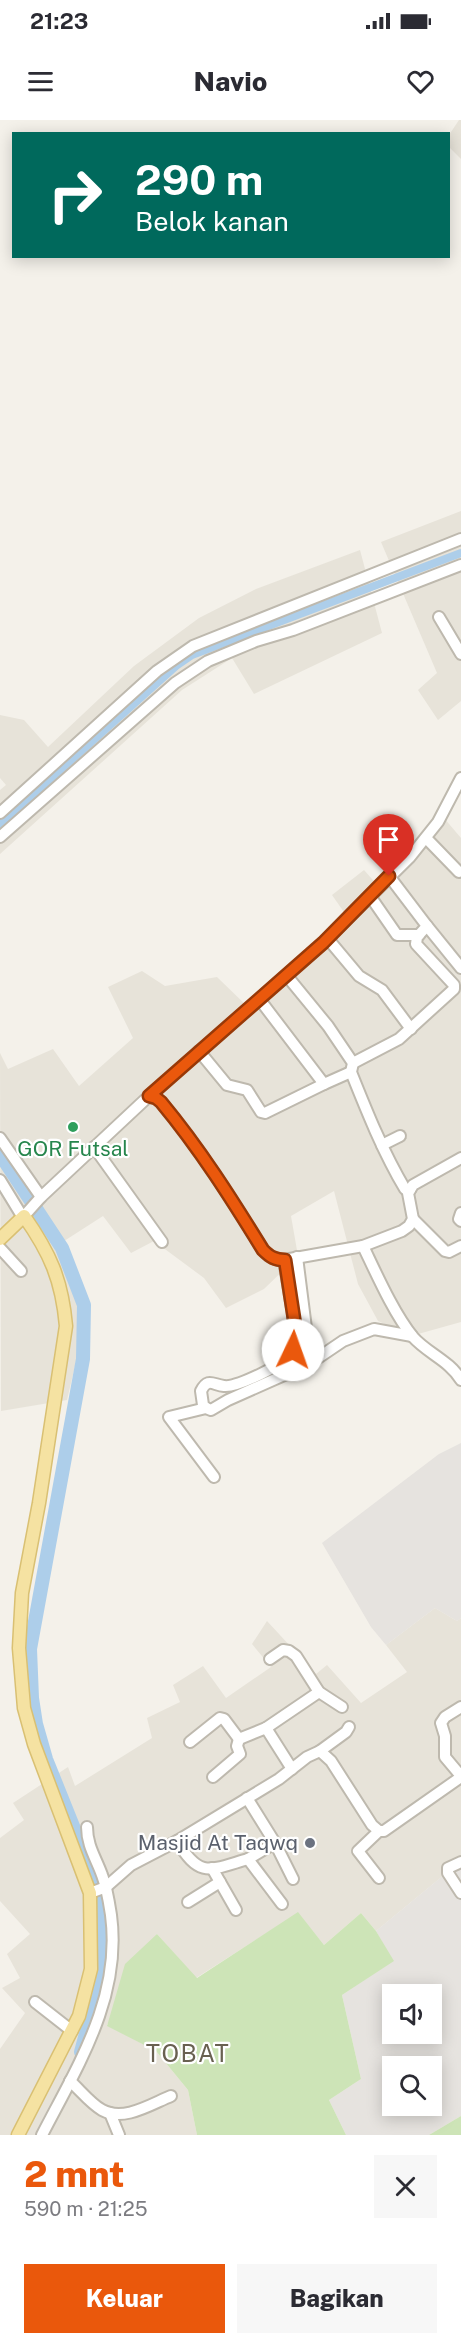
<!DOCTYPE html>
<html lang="id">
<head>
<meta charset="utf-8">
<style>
  body { margin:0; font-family:"Public Sans",sans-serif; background:#f7f7f7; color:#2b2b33; height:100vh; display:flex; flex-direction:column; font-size:22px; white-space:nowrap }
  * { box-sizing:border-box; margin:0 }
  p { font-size:20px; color:#7c7c81 }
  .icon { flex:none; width:33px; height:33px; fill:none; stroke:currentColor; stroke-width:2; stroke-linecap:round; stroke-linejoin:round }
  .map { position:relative; height:2015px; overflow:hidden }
  .sheet { display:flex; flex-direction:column; background:#fff; flex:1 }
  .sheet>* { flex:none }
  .hud { position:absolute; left:12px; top:12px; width:438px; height:126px; border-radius:0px; box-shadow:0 3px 15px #0003; background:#00695c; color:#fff; overflow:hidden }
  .buttons { position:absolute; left:382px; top:1864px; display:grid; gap:12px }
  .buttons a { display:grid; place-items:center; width:60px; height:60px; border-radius:0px; background:#fff; box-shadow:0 3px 15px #0003; font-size:30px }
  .pin { position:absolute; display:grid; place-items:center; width:51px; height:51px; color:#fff; margin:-62px -26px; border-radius:50% 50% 50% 0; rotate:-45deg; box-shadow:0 0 6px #0007 }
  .pin .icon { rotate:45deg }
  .me { position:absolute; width:66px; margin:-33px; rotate:3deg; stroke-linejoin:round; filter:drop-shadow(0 0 4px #0008) }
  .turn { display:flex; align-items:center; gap:21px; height:126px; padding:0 24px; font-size:27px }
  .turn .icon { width:78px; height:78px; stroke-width:2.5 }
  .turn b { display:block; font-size:42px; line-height:51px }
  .round { display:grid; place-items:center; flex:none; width:63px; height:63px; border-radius:0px; background:#f7f7f7 }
  .head { display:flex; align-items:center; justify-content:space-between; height:102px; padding:0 24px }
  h1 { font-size:36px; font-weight:800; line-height:45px; color:#ea580c }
  .primary-button { display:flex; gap:12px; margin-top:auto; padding:12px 24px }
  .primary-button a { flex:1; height:69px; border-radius:0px; background:#ea580c; color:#fff; font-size:24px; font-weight:800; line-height:69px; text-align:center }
  .primary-button a+a { background:#f7f7f7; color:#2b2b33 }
  .status { display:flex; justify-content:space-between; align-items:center; height:42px; padding:0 30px; background:#fff; direction:ltr }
  .status svg { height:16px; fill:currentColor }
  header { display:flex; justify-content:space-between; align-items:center; height:78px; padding:0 24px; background:#fff; font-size:27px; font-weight:800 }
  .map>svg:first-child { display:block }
  .residential { fill:#e7e3d9 }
  .industrial { fill:#e6e3df; fill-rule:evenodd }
  .green { fill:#cde4b7 }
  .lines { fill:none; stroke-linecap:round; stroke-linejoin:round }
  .canal { stroke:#adceea; stroke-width:8 }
  .river { stroke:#adceea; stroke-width:14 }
  .minor-casing { stroke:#beb9ae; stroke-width:14 }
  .major-casing { stroke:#d9c073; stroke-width:15 }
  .minor { stroke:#fff; stroke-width:10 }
  .major { stroke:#f5e2a2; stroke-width:12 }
  .route-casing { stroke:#983908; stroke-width:15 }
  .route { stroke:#ea580c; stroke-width:10 }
  .leisure-dot { fill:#2e9e5b; stroke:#fff; stroke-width:2 }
  .worship-dot { fill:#6b7280; stroke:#fff; stroke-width:2 }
  .labels { text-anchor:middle; stroke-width:4.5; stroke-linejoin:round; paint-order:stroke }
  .leisure-label { font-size:21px; fill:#27864d; stroke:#fff }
  .worship-label { font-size:21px; fill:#5b616d; stroke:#fff; text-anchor:end }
  .quarter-label { font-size:24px; letter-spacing:1.5px; fill:#696151; stroke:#fff }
</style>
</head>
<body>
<div class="status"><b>21:23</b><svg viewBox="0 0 49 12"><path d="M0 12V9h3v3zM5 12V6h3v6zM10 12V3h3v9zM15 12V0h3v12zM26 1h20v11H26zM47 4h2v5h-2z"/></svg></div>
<header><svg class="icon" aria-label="menu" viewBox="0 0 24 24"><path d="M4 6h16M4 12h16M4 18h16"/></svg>Navio<svg class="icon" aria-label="heart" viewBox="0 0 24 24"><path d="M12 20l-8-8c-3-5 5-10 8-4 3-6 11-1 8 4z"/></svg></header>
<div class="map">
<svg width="461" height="2015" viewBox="0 0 461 2015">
  <rect width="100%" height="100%" fill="#f4f1ea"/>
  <g class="residential">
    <path d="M459 0H461V39L449 27V15Z"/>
    <path d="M461 391V581L438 600 418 570 437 553 381 422Z"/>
    <path d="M360 430 382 513 254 574 232 538 182 570 0 734V670L6 665 0 658V595L24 600 48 627 134 546 199 498 256 469Z"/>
    <path d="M444 698 461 718V1202L411 1216 378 1201 358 1164 334 1071 291 1096 298 1136 264 1169 226 1188 204 1158 154 1121 131 1133 103 1096 61 1123 77 1160 83 1212 67 1280 1 1291 0 933 8 949 53 929 79 966 133 918 108 867 142 851 165 866 217 857 250 889 346 795 332 775 364 750 380 768Z"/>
    <path d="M435 1488 457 1501 461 1498V1747L450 1750 376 1811 361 1793 324 1825 298 1793 196 1858 157 1814 107 1905 156 1931 188 1970 197 2015H0V1929L25 1893 2 1868 20 1858 7 1834 30 1814 0 1781V1718L24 1700 13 1683 68 1647 75 1666 152 1618 147 1598 180 1582 173 1565 203 1546 226 1578 271 1547 252 1524 267 1501 316 1554 327 1545 361 1583 407 1552 386 1525Z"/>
  </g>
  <g class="industrial">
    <path d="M461 1323V1498L457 1501 435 1488 386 1525 371 1507 322 1423 439 1334Z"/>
    <path d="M461 1747V1996L429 2015H346L329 1980 361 1959 342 1875 393 1841 376 1811 450 1750ZM393 1875H432V1914H393ZM393 1947H432V1986H393Z"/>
  </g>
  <g class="green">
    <path d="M298 1792 324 1825 361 1793 376 1811 394 1841 342 1875 361 1959 329 1980 346 2015H197L188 1970 156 1931 107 1906 125 1844 157 1814 197 1858Z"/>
    <path d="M461 1996V2015H429Z"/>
  </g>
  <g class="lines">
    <path class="canal" d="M0 704 176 546 192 535 461 433"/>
    <path class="river" d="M0 1034 62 1128 84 1185 83 1239 30 1529 32 1578 36 1604 46 1639 85 1736 99 1787 102 1809V1843L95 1880 81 1932"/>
    <g class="minor-casing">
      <g id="minor">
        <path d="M439 497 461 534"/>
        <path d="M0 693 157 551 193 526 461 419"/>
        <path d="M0 717 175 563 208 541 256 521 293 510 461 445"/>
        <path d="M426 718 459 752"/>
        <path d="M370 776 397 815H419"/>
        <path d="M427 806 461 848"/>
        <path d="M328 819 359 856 382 870 411 909"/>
        <path d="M287 856 328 906 353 943 351 952C367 992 383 1032 405 1069L410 1070"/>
        <path d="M260 880 324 964 351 952"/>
        <path d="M199 931 227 965 247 970 261 992 265 993 324 964"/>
        <path d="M353 943 399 919 454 869V865L416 824 417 817 427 806 389 756"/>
        <path d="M149 976 323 823 410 737 438 702 461 658"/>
        <path d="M0 1018 41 1077"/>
        <path d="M382 1025 400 1016"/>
        <path d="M94 1027 162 1122"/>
        <path d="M0 1060 22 1096"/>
        <path d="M461 1093 459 1099 461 1101"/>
        <path d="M24 1096 41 1077 149 976 156 978 161 982C200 1029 231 1078 263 1130L269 1136 278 1140H284L363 1126 402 1111 409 1106 413 1099 408 1073 413 1065 461 1038"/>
        <path d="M413 1099 445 1131 449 1132 461 1126"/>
        <path d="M363 1126C376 1153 394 1194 413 1217 427 1233 450 1241 461 1260"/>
        <path d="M0 1128 21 1151"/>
        <path d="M297 1137 307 1216"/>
        <path d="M284 1140 297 1218"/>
        <path d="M298 1241 294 1236 293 1225 300 1216H307L314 1220 319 1236"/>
        <path d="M206 1288 203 1285 201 1271C208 1257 213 1265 224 1266 238 1268 281 1244 294 1236"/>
        <path d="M214 1357 169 1297 206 1288 211 1290 228 1280 309 1244 343 1221 374 1209 412 1216"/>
        <path d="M270 1539 283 1530 289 1531 296 1536 319 1572 342 1587"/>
        <path d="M461 1587 445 1597 441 1603 445 1616V1637L461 1656"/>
        <path d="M190 1622 220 1598 224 1599 239 1619 266 1608"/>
        <path d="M320 1631 346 1612 349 1607"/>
        <path d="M292 1649 266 1608 319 1572"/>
        <path d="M213 1657 240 1634 237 1626 239 1619"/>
        <path d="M247 1678 275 1723 293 1759"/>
        <path d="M379 1711 358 1731 379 1758"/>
        <path d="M177 1721C200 1759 210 1750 248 1739L282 1784"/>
        <path d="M248 1739 275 1723"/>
        <path d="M461 1742 448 1748V1753L461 1773"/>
        <path d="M212 1748 236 1790"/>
        <path d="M90 1773 106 1767 131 1745 177 1721 279 1659 307 1637 320 1631 331 1641 372 1705 379 1711H384L461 1657"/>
        <path d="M188 1782 220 1762"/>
        <path d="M35 1882 72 1911"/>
        <path d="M70 1961C80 1970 91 1984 102 1990 124 2002 151 1984 171 1976"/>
        <path d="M110 1993 119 2015"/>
        <path d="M42 2015C78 1945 122 1877 111 1795 109 1782 107 1768 102 1755 96 1738 87 1726 87 1707"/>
      </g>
    </g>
    <g class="major-casing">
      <path id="major" d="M0 1119 24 1096C50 1133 62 1160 66 1206L39 1383 22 1473 19 1528 24 1588 34 1624 90 1773 91 1849 79 1896 18 2015"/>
    </g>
    <use href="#minor" class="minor"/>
    <use href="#major" class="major"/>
  </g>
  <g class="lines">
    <g class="route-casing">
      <path id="route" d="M293 1230V1223L297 1218 285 1140C275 1140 270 1137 263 1130 231 1078 200 1029 161 982L156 978 149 976 323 823 389 756"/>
    </g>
    <use href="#route" class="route"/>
  </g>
  <circle class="leisure-dot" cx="73" cy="1007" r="6"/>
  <circle class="worship-dot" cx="310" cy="1723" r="6"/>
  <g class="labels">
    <g class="leisure-label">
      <text x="73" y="1036">GOR Futsal</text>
    </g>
    <g class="worship-label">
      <text x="298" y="1730">Masjid At Taqwq</text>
    </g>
    <g class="quarter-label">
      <text x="188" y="1942">TOBAT</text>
    </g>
  </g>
</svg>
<div class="buttons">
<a><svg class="icon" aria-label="sound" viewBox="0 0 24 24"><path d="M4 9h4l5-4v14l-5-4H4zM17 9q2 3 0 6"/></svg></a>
<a><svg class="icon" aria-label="search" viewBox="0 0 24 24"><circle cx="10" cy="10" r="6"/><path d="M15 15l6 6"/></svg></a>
</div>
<div class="pin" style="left:389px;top:756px;background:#d93025"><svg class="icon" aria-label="arrive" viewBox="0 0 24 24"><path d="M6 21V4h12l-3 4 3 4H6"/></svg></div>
<svg class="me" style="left:293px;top:1230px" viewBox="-20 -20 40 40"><circle r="19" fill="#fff"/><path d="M0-13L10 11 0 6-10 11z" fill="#ea580c"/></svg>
<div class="hud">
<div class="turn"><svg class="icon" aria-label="right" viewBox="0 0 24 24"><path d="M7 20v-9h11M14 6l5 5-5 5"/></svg><div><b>290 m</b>Belok kanan</div></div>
</div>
</div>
<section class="sheet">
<div class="head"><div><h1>2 mnt</h1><p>590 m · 21:25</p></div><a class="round"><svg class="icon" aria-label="close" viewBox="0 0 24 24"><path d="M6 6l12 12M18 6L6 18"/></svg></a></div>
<div class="primary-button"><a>Keluar</a><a>Bagikan</a></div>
</section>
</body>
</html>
